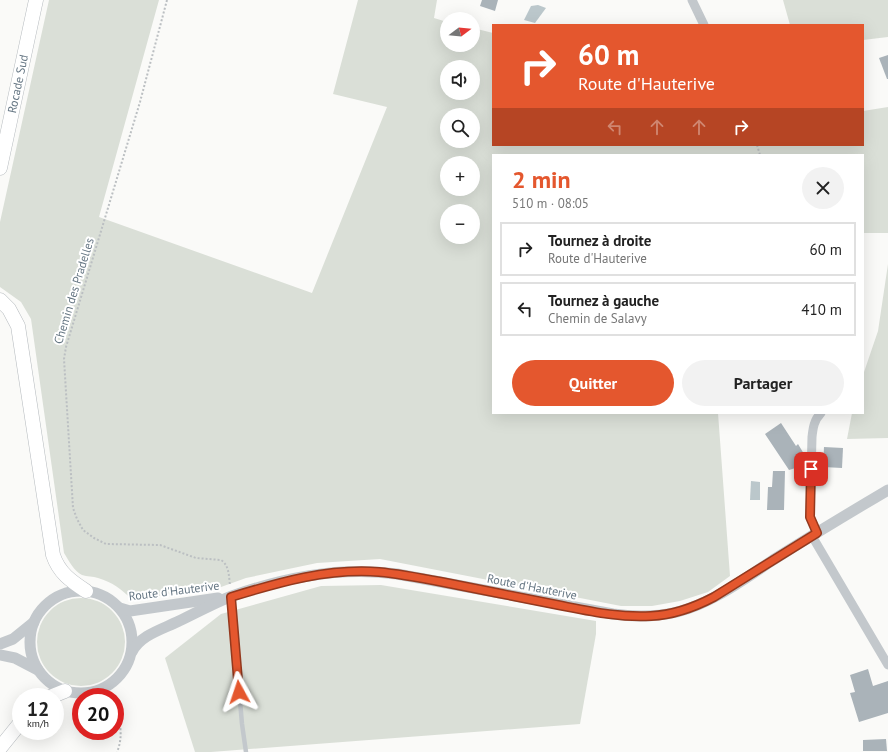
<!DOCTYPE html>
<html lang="fr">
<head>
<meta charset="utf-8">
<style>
  body { margin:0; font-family:"PT Sans",sans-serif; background:#f2f2f2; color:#222; height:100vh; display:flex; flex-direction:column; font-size:15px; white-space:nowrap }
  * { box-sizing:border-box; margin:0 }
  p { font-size:13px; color:#767676 }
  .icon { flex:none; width:22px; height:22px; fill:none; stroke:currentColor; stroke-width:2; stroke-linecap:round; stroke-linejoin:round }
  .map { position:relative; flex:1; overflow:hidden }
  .sheet { position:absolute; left:492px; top:154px; width:372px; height:260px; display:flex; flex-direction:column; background:#fff; border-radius:0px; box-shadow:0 4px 16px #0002 }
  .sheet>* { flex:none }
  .hud { position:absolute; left:492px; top:24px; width:372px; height:122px; border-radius:0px; box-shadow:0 4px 16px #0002; background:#e4572e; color:#fff; overflow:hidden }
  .needle { width:26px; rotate:74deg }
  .fabs { position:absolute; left:440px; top:12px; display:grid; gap:8px }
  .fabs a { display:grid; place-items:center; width:40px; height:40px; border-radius:50%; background:#fff; box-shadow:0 4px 16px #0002; font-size:20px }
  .speed { position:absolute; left:12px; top:688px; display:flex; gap:8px; font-size:20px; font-weight:700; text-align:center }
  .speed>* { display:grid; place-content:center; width:52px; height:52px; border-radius:50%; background:#fff; box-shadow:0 4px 16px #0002; line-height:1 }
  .speed small { font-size:10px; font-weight:400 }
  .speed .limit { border:6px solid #d22; background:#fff; color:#111 }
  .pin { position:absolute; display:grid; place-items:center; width:34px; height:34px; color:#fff; margin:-17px; border-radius:8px; box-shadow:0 2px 6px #0006 }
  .me { position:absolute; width:44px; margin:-22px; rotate:355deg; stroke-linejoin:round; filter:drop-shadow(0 0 3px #0008) }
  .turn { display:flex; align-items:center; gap:14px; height:84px; padding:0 20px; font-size:18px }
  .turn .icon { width:52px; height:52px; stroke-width:2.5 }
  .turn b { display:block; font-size:28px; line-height:34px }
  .lanes { display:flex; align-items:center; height:38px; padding:0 20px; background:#0003; justify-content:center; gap:20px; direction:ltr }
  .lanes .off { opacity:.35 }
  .round { display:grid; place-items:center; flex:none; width:42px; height:42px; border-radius:21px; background:#f2f2f2 }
  .summary { display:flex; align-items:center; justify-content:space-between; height:68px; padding:0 20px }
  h1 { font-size:24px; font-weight:800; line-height:30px; color:#e4572e }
  .primary-button { display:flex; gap:8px; margin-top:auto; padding:8px 20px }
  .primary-button a { flex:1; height:46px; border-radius:24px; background:#e4572e; color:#fff; font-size:16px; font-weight:800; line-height:46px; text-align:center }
  .primary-button a+a { background:#f2f2f2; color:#222 }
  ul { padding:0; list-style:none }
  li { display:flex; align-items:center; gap:12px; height:54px; margin:0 8px 6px; padding:0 12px; border:2px solid #e0e0e0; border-radius:0px }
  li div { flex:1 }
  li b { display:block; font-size:15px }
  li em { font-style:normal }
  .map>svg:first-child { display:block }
  .green { fill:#dadfd7; fill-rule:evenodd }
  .water { fill:#bbc7cb }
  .building { fill:#aab3b9 }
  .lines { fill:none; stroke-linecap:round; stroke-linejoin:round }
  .primary-casing { stroke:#b5babe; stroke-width:15 }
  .path { stroke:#bbbfc2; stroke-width:2; stroke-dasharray:2 2; stroke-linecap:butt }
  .service { stroke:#c3c8cc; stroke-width:4.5 }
  .minor { stroke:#c3c8cc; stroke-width:9 }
  .tertiary { stroke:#c3c8cc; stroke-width:11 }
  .primary { stroke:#fff; stroke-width:14 }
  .route-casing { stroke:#94391e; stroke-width:10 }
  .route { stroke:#e4572e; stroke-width:7 }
  .labels { text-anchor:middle; stroke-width:4; stroke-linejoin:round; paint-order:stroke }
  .street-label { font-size:12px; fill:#657683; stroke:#fff }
</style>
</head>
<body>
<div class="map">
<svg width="888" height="752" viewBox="0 0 888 752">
  <rect width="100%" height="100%" fill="#fafaf8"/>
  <g class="green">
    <path d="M49 0H159L99 217 312 293 387 107 333 94 358 0H437L434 18 447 22V45H473V28L493 33V145H863V111L888 107V233H863V155H493V413H718L730 576 708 592 680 601 652 606H621L380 559 317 563 246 578 221 587 132 600C123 590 112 582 98 578 93 576 87 577 82 575 74 571 69 561 64 553L31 319 21 302 0 287V222ZM447 67H473V93H447ZM447 115H473V141H447ZM447 163H473V189H447ZM447 211H473V237H447Z"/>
    <path d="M783 0H888V37L863 40V25H790Z"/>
    <path d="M888 264V438L847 439 852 413H863V375L878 331Z"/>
    <path d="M381 585 596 621V634L580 724 211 752H195L165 658 221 614 321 586Z"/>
    <circle cx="81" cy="642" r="44"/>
  </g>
  <g class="water">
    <path d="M538 5 546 8 535 23 524 20 531 6Z"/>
    <path d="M751 481 760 482V500H750Z"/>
  </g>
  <g class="building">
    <path d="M482 0H498L495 11 480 6Z"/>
    <path d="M888 55V79H887L879 58Z"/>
    <path d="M781 423 796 446 798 444 804 454 802 455 805 465 789 470 765 434Z"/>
    <path d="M824 447 843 448 842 468 823 467Z"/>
    <path d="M773 471H785L784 510H767L768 487H772Z"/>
    <path d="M868 669 873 686 888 681V713L859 722 850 693 855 692 850 675Z"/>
    <path d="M886 739 887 751H863V740Z"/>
  </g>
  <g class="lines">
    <g class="primary-casing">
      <g id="primary">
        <path id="s1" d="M0 168 36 0"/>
        <path d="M0 300 9 309 18 326 53 555C59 573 71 581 86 591"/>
        <path d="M50 697 65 691"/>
        <path d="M0 748 21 722"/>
      </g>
    </g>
    <g class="path">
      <path d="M167 0 140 102 66 347 64 359 73 508 77 519 83 530 94 538 106 544 160 545 196 558 221 560C229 565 229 576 230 586"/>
      <path d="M757 145 760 155"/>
      <path d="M105 688 109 697"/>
      <path d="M115 709C121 722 123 738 117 752"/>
    </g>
    <path class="service" d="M231 597 242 724 246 752"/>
    <g class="minor">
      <path d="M692 0 704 25"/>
      <path d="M817 533 810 517 812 437C813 428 814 420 821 413"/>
      <path d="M812 536 888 665"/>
    </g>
    <g class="tertiary">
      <circle cx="81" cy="642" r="51"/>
      <path d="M120 608 130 611 218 598"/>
      <path d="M0 644 13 639 34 622"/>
      <path d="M132 652C140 635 163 629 179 621 196 613 214 603 232 596 285 577 341 566 397 574L613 614C635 617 656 617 677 612 712 603 743 580 773 560 811 536 849 513 888 490"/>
      <path d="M0 655 15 658 38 670"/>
    </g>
    <use href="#primary" class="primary"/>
  </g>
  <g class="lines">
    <g class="route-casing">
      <path id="route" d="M239 692 231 597C280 582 328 568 379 572 400 574 421 578 442 582 481 590 519 597 558 605 589 611 620 618 651 616 673 615 695 607 714 597L817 533 810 517 811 469"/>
    </g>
    <use href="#route" class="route"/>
  </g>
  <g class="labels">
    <g class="street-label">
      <text dy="4" stroke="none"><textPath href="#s1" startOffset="86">Rocade Sud</textPath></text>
      <text transform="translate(74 291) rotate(-73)" y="4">Chemin des Pradelles</text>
      <text transform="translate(532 587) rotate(11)" y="4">Route d'Hauterive</text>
      <text transform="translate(174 591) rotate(-7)" y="4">Route d'Hauterive</text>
    </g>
  </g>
</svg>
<div class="fabs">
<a><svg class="needle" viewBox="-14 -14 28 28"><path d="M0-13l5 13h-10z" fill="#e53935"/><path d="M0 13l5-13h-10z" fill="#767676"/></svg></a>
<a><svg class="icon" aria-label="sound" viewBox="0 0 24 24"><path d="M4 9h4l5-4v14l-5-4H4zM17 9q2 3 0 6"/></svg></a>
<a><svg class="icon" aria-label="search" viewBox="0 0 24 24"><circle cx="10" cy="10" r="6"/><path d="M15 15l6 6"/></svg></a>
<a>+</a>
<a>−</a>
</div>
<div class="speed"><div>12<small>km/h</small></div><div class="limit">20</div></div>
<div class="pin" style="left:811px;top:469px;background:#d93025"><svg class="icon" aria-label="arrive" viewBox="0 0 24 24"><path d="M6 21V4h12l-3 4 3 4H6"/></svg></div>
<svg class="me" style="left:239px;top:692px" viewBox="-20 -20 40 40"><path d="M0-17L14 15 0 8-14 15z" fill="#e4572e" stroke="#fff" stroke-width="4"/></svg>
<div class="hud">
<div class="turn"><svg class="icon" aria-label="right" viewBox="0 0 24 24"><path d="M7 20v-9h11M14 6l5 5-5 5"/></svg><div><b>60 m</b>Route d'Hauterive</div></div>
<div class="lanes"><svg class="icon off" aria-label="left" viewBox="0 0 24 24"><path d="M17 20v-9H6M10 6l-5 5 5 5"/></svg><svg class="icon off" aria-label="ahead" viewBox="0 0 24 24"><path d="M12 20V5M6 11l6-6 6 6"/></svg><svg class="icon off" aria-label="ahead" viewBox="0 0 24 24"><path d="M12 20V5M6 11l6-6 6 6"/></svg><svg class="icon" aria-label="right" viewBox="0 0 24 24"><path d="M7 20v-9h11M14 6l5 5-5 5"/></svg></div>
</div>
<section class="sheet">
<div class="summary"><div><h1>2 min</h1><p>510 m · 08:05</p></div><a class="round"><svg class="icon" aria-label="close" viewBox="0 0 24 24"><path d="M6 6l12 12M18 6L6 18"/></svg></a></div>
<ul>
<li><svg class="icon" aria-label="right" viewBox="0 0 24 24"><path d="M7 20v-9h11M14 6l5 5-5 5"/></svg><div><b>Tournez à droite</b><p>Route d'Hauterive</p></div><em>60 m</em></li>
<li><svg class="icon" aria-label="left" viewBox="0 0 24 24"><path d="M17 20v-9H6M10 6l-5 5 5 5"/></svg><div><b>Tournez à gauche</b><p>Chemin de Salavy</p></div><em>410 m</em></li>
</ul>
<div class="primary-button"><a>Quitter</a><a>Partager</a></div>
</section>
</div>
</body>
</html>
